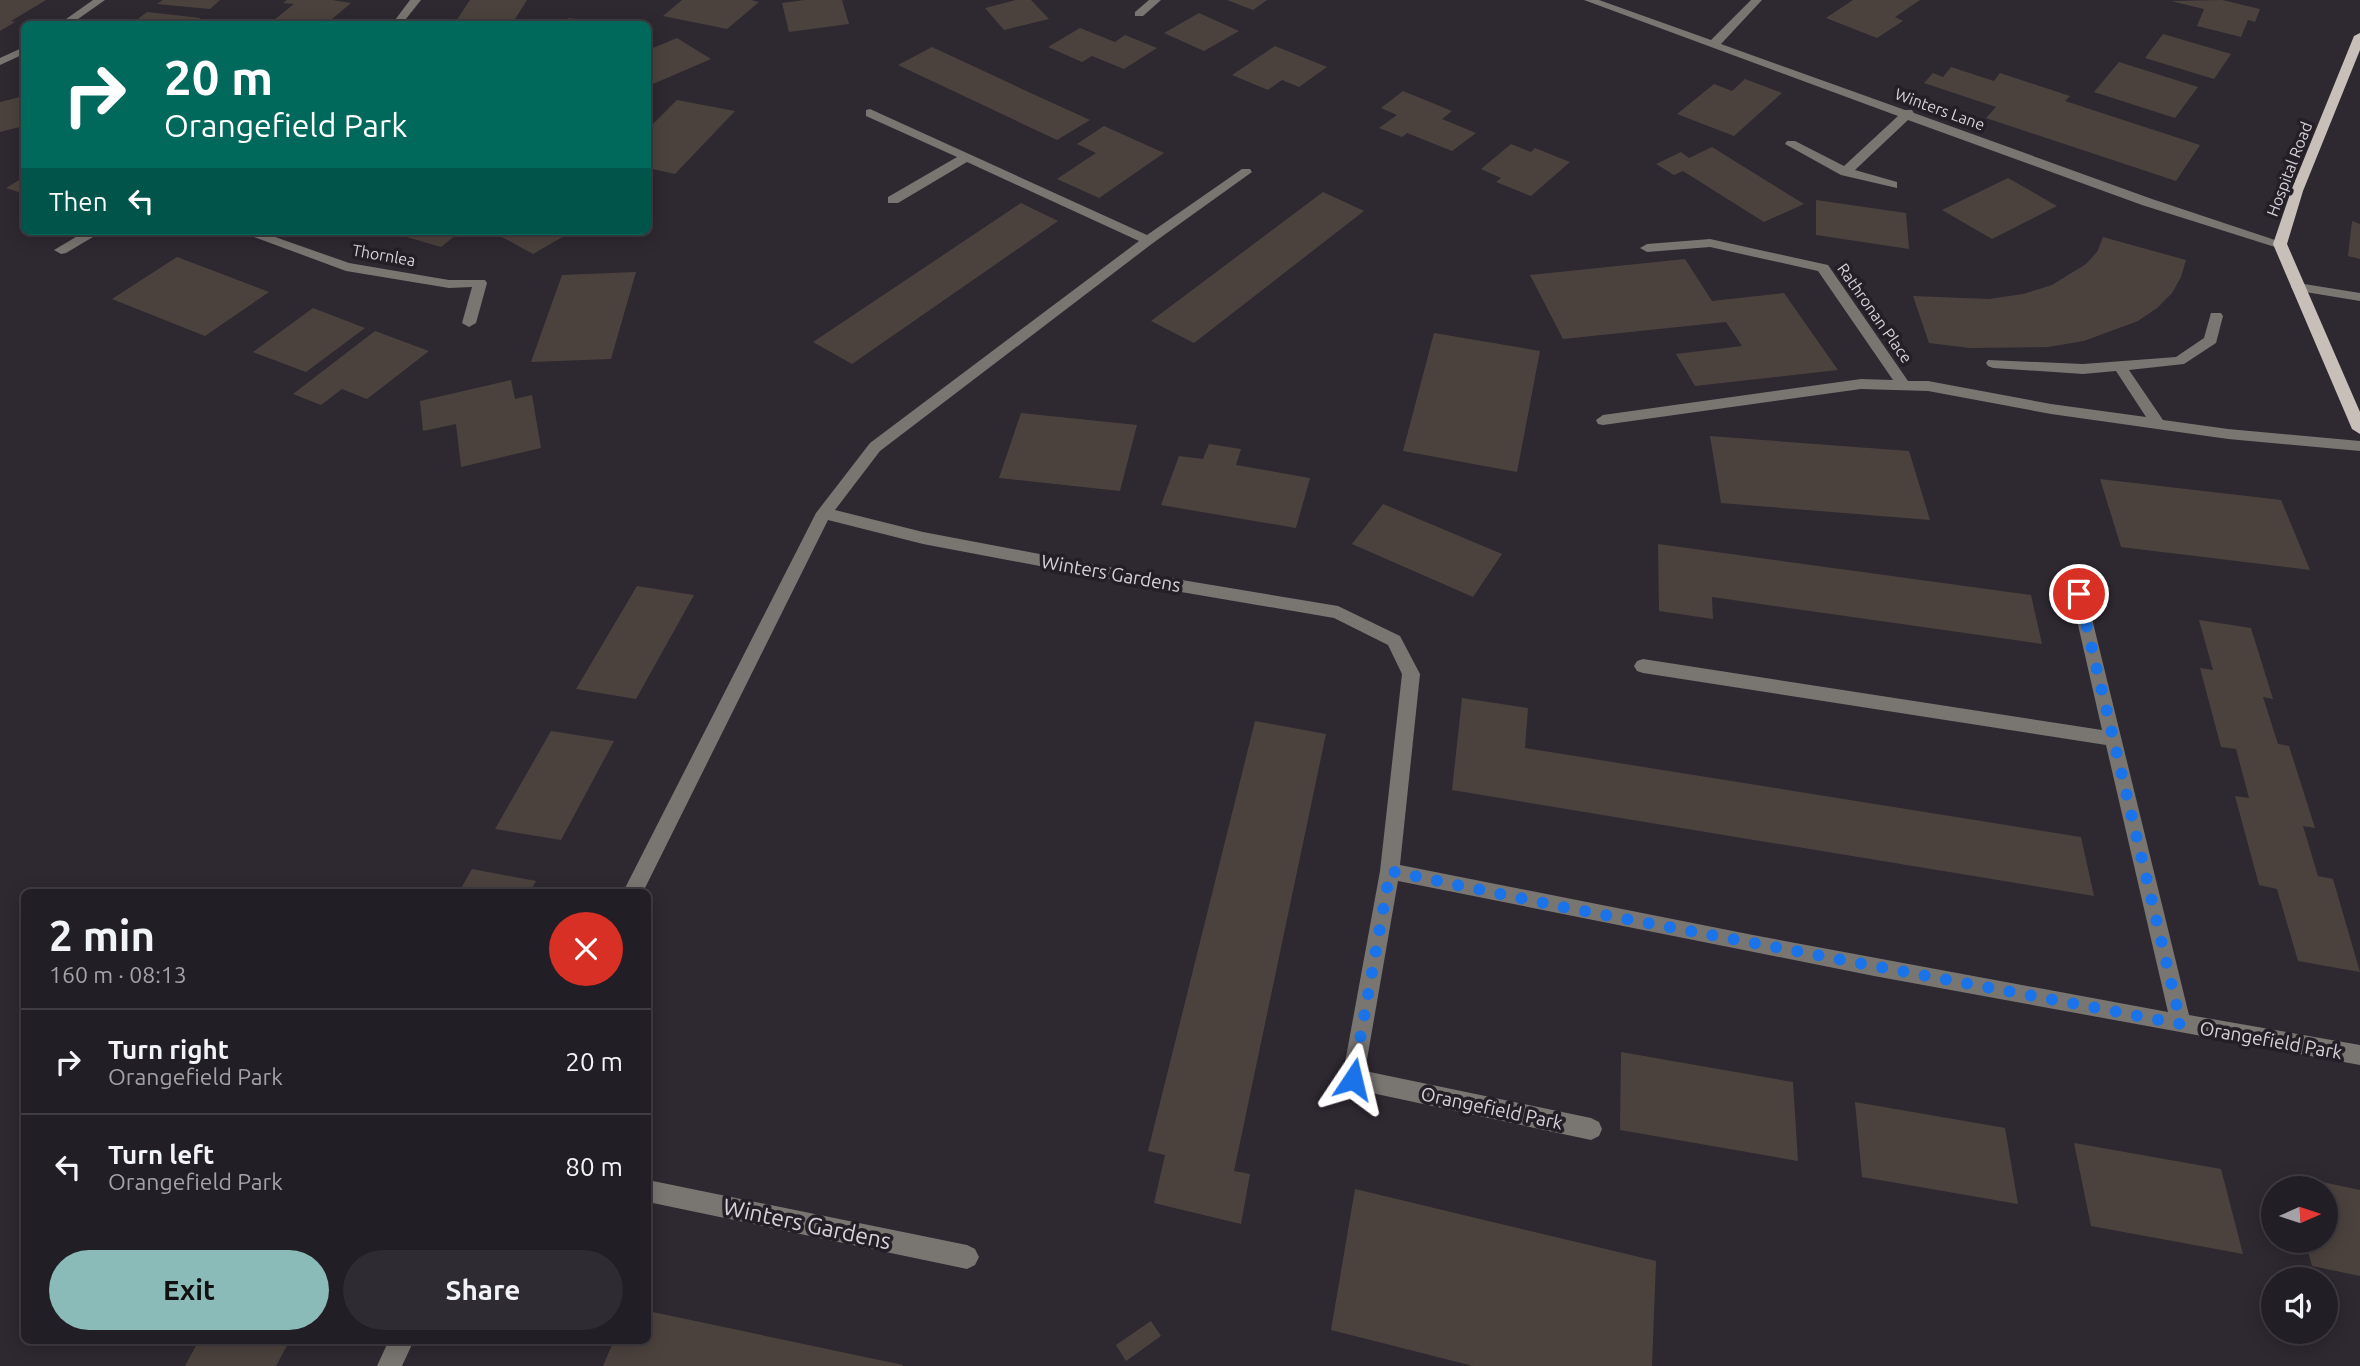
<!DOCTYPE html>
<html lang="en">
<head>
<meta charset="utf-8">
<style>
  body { margin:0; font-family:Ubuntu,sans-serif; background:#2e2b32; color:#f1f3f6; height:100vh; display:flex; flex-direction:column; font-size:26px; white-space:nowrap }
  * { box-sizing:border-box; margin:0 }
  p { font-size:23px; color:#a2a2a7 }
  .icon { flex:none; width:38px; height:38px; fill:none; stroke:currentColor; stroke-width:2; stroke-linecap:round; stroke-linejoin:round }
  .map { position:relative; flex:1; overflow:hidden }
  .side { position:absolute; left:21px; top:889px; width:630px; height:455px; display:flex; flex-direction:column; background:#221e25; border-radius:10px; box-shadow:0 4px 18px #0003,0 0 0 2px #3f3c42 }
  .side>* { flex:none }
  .banner { position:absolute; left:21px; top:21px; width:630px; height:214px; border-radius:10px; box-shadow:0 4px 18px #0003,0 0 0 2px #3f3c42; background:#00695c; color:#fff; overflow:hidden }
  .needle { width:46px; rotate:87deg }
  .tools { position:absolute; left:2261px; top:1176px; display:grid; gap:14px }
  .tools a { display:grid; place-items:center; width:77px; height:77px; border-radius:50%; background:#221e25; box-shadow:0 4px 18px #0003,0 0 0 2px #3f3c42; font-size:35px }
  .pin { position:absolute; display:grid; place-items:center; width:60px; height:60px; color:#fff; margin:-30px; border:4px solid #fff; border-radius:50%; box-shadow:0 2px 7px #0007 }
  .me { position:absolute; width:77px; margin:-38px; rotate:10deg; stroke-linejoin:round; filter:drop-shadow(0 0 5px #0008) }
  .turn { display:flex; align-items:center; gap:24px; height:147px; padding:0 28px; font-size:32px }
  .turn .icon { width:91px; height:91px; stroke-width:2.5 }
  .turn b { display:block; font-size:49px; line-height:60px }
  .then { display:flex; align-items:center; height:66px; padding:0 28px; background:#0003; gap:14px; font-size:26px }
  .round { display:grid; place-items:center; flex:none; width:74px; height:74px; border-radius:37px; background:#2e2b32 }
  .head { display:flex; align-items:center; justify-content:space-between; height:119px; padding:0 28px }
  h1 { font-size:42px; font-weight:700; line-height:52px }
  .primary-button { display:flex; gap:14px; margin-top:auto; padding:14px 28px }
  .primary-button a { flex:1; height:80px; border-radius:42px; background:#8bbbb9; color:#111; font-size:28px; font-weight:700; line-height:80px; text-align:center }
  .primary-button a+a { background:#2e2b32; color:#f1f3f6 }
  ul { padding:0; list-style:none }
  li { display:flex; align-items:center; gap:21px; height:105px; padding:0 28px; border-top:2px solid #3f3c42 }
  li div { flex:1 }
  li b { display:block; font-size:26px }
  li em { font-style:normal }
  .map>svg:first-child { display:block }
  .building { fill:#4c423d }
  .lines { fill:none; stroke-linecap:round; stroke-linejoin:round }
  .minor { fill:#797571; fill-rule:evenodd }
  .major { fill:#c8bfb8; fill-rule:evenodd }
  .route { stroke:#1a73e8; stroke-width:12; stroke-dasharray:0 21.6 }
  .labels { text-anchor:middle; stroke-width:7; stroke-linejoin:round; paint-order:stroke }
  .far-street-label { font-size:16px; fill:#d5d2d7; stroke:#241f27 }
  .street-label { font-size:19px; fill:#d5d2d7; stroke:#241f27 }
  .near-street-label { font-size:23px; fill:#d5d2d7; stroke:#241f27 }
</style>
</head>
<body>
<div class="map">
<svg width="2360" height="1366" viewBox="0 0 2360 1366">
  <rect width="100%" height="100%" fill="#2e2831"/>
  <g class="building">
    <path d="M0 0H46L11 21 15 22 0 31Z"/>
    <path d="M163 0H220L210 9 157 4Z"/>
    <path d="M287 0H332L351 3 326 24H269L294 4 283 3Z"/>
    <path d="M470 0H527L512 24H454Z"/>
    <path d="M682 0H751L759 2 727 29 663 16Z"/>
    <path d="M805 0H842L849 24 789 32 782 3Z"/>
    <path d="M1016 0H1031L1049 19 1004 30 985 8Z"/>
    <path d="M1227 0H1267L1253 10Z"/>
    <path d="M1853 0H1920L1895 17 1903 21 1877 38 1826 18Z"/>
    <path d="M2222 0 2260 9 2255 22 2248 20 2241 37 2197 26 2204 9 2171 1Z"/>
    <path d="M147 12 201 18 192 24H131Z"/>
    <path d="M1199 13 1239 31 1204 51 1164 33Z"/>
    <path d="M569 18 604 23 603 24H561Z"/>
    <path d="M1080 28 1115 42 1125 35 1157 48 1124 69 1092 56 1082 62 1048 47Z"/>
    <path d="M2163 34 2231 54 2214 79 2145 58Z"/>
    <path d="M677 38 711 59 653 84 648 81V50Z"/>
    <path d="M1275 46 1327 67 1299 87 1282 80 1268 90 1232 75Z"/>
    <path d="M932 47 1035 95 1090 120 1057 140 898 65Z"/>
    <path d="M2119 62 2198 87 2175 118 2094 92Z"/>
    <path d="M1951 67 1994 81 2000 73 2070 96 2065 101 2200 145 2176 181 1986 118 1996 107 1924 83 1933 73 1943 77Z"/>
    <path d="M1745 79 1782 93 1734 136 1677 114 1714 84 1732 91Z"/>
    <path d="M1403 91 1452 111 1442 119 1476 133 1452 151 1407 133 1402 137 1379 128 1397 115 1381 108Z"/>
    <path d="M24 96V126L0 132V102Z"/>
    <path d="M677 100 735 111 675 174 648 168V129Z"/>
    <path d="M1104 126 1164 153 1099 198 1057 179 1096 153 1077 144Z"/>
    <path d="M1511 144 1531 152 1535 148 1570 162 1531 196 1496 182 1501 178 1481 169Z"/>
    <path d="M1712 147 1804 204 1764 222 1683 171 1674 175 1656 164 1681 152 1689 158Z"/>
    <path d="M24 177V194L6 188Z"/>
    <path d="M2008 178 2057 206 1992 239 1942 210Z"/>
    <path d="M1323 192 1364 211 1194 343 1151 321Z"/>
    <path d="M1816 200 1906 213 1909 249 1816 235Z"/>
    <path d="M1021 203 1058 221 852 364 813 342Z"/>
    <path d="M2352 221 2360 224V259L2348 256Z"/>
    <path d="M386 231H461L441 247Z"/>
    <path d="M491 231H573L533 254Z"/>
    <path d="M2103 237 2186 260 2181 277 2172 293 2157 308 2138 321 2084 341 2048 347 1970 348 1929 343 1913 296 1989 299 2023 294 2052 285 2086 264 2097 252Z"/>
    <path d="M177 257 222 274 269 292 205 336 112 299Z"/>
    <path d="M1685 259 1712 301 1784 293 1838 370 1695 386 1676 354 1742 346 1726 322 1563 339 1530 275Z"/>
    <path d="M636 272 611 359 531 362 562 275Z"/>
    <path d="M313 308 365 328 306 372 253 352Z"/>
    <path d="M375 331 429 351 367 399 342 389 321 405 293 394Z"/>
    <path d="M1434 333 1540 351 1517 472 1403 451Z"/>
    <path d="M511 380 515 399 532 395 541 448 461 467 456 424 423 431 420 401Z"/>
    <path d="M1021 413 1137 425 1120 491 999 478Z"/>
    <path d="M1710 436 1909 451 1930 520 1721 503Z"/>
    <path d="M1209 444 1241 449 1236 465 1310 478 1296 528 1161 505 1179 456 1203 459Z"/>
    <path d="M2100 479 2281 500 2310 570 2121 547Z"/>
    <path d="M1383 504 1502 554 1473 597 1352 544Z"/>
    <path d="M1658 544 2031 595 2042 644 1712 597 1713 619 1659 611Z"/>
    <path d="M637 586 694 595 636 699 576 689Z"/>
    <path d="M2199 620 2251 628 2273 699 2263 697 2278 744 2289 746 2315 828 2303 826 2318 876 2333 879 2360 972 2298 961 2277 889 2259 885 2235 796 2249 798 2236 749 2221 747 2200 668 2213 670Z"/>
    <path d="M1462 698 1528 708 1525 748 2081 837 2094 896 1452 790Z"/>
    <path d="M1255 721 1326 734 1234 1171 1250 1174 1241 1224 1154 1203 1165 1155 1148 1151Z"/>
    <path d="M551 731 614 741 561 840 495 829Z"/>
    <path d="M472 869 536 881 530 892H459Z"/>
    <path d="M1621 1052 1793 1082 1798 1161 1620 1130Z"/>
    <path d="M1855 1102 2005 1128 2018 1204 1862 1177Z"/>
    <path d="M2074 1143 2221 1169 2243 1254 2091 1226Z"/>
    <path d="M2289 1175 2360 1190V1276L2312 1266 2305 1241H2326V1188H2292Z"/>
    <path d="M1355 1189 1656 1261 1652 1366H1473L1331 1330Z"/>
    <path d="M648 1311 903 1365V1366H603L614 1340H648Z"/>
    <path d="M1151 1321 1161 1336 1126 1361 1116 1345Z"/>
    <path d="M199 1340H290L276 1366H185Z"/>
  </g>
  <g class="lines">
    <g class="minor">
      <path d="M93 0H105L71 24H59Z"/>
      <path d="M410 0H421L402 24H392Z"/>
      <path d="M1149 0H1161L1143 16H1135V12Z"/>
      <path d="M1584 0H1599L1711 40 1751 0H1762L1721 44 1905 110H1912L1914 113 2152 199 2287 244 2280 248 2275 247 2142 205 1908 120 1855 170 1897 182V188L1841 175 1785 144 1787 141H1795L1844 166 1898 116Z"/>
      <path d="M24 47V54L0 65V58Z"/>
      <path d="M870 109 1147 235 1242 169H1250L1252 172 1153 243 880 451 835 510 923 532 1140 573 1338 606 1400 636 1420 674 1400 865 1753 935 2168 1012 2106 745 1643 673 1637 671 1634 666 1637 661 1643 659 2102 730 2071 594 2073 590H2085L2189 1015 2360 1045V1065L1874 976 1398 881 1365 1071 1591 1118 1599 1122 1602 1129 1599 1136 1591 1140 1353 1089 1345 1086 1342 1079 1380 871 1402 674 1388 645 1334 618 1140 585 923 544 828 520 643 892H623L816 513 870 443 1139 241 967 162 898 203H888V197L957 157 866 116V110Z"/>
      <path d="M86 231H103L66 253 61 254 54 250Z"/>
      <path d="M238 231H258L349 263 449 280H485L487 283 476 323 469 327 462 323 472 287 449 288 346 271Z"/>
      <path d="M1710 239 1828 265 1908 381H1928L2051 404 2146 417 2116 371 2083 374 1993 368 1988 366 1986 363 1988 360 2083 364 2176 357 2204 338 2211 313H2221L2223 316 2216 343 2184 364 2129 370 2163 420 2228 429 2360 441V451L2228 439 2051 414 1928 391 1861 389 1603 425 1598 424 1596 420 1603 415 1861 379 1893 380 1818 271 1710 247 1647 252 1640 248 1647 244Z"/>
      <path d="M2298 283 2360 293V301L2293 290 2291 287Z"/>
      <path d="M648 1180 967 1245 975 1249 979 1257 975 1265 967 1269 648 1202Z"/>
      <path d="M389 1340H414L402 1366H377Z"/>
    </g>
    <path class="major" d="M2360 33V50L2303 191 2287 244 2360 412V434L2352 429 2273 244 2291 191 2354 36Z"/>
  </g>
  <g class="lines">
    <path class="route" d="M1353 1079 1390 871 1563 907 2181 1024 2079 594"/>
  </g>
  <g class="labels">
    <g class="far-street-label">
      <text transform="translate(1940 109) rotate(20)" y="6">Winters Lane</text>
      <text transform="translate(2289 169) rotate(-69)" y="6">Hospital Road</text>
      <text transform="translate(384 255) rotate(10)" y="6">Thornlea</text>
      <text transform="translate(1875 313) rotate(55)" y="6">Rathronan Place</text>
    </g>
    <g class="street-label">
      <text transform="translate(1111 573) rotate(10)" y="7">Winters Gardens</text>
      <text transform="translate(2271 1040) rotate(10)" y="7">Orangefield Park</text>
      <text transform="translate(1492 1108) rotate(12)" y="7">Orangefield Park</text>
    </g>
    <g class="near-street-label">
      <text transform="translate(807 1224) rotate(12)" y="8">Winters Gardens</text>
    </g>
  </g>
</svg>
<div class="tools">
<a><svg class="needle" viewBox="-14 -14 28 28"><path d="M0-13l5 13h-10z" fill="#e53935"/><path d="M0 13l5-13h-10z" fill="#a2a2a7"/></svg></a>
<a><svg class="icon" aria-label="sound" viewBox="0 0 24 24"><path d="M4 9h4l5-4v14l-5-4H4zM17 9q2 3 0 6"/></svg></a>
</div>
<div class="pin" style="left:2079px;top:594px;background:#d93025"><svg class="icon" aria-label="arrive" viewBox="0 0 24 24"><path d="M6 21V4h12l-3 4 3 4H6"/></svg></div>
<svg class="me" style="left:1353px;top:1079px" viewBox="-20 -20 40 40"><path d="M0-17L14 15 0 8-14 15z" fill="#1a73e8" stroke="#fff" stroke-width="4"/></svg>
<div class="banner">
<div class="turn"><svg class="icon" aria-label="right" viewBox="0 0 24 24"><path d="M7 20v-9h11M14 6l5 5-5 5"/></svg><div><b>20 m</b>Orangefield Park</div></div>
<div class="then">Then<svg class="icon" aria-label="left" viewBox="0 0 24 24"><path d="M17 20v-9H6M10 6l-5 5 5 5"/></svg></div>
</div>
<section class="side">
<div class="head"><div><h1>2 min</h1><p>160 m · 08:13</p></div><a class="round" style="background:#d93025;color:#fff"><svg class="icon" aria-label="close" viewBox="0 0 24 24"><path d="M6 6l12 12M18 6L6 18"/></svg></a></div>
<ul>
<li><svg class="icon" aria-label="right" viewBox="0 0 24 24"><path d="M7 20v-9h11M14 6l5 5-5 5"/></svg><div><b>Turn right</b><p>Orangefield Park</p></div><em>20 m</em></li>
<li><svg class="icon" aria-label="left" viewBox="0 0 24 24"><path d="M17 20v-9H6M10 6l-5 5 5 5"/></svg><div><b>Turn left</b><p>Orangefield Park</p></div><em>80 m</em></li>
</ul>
<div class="primary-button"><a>Exit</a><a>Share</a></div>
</section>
</div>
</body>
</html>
